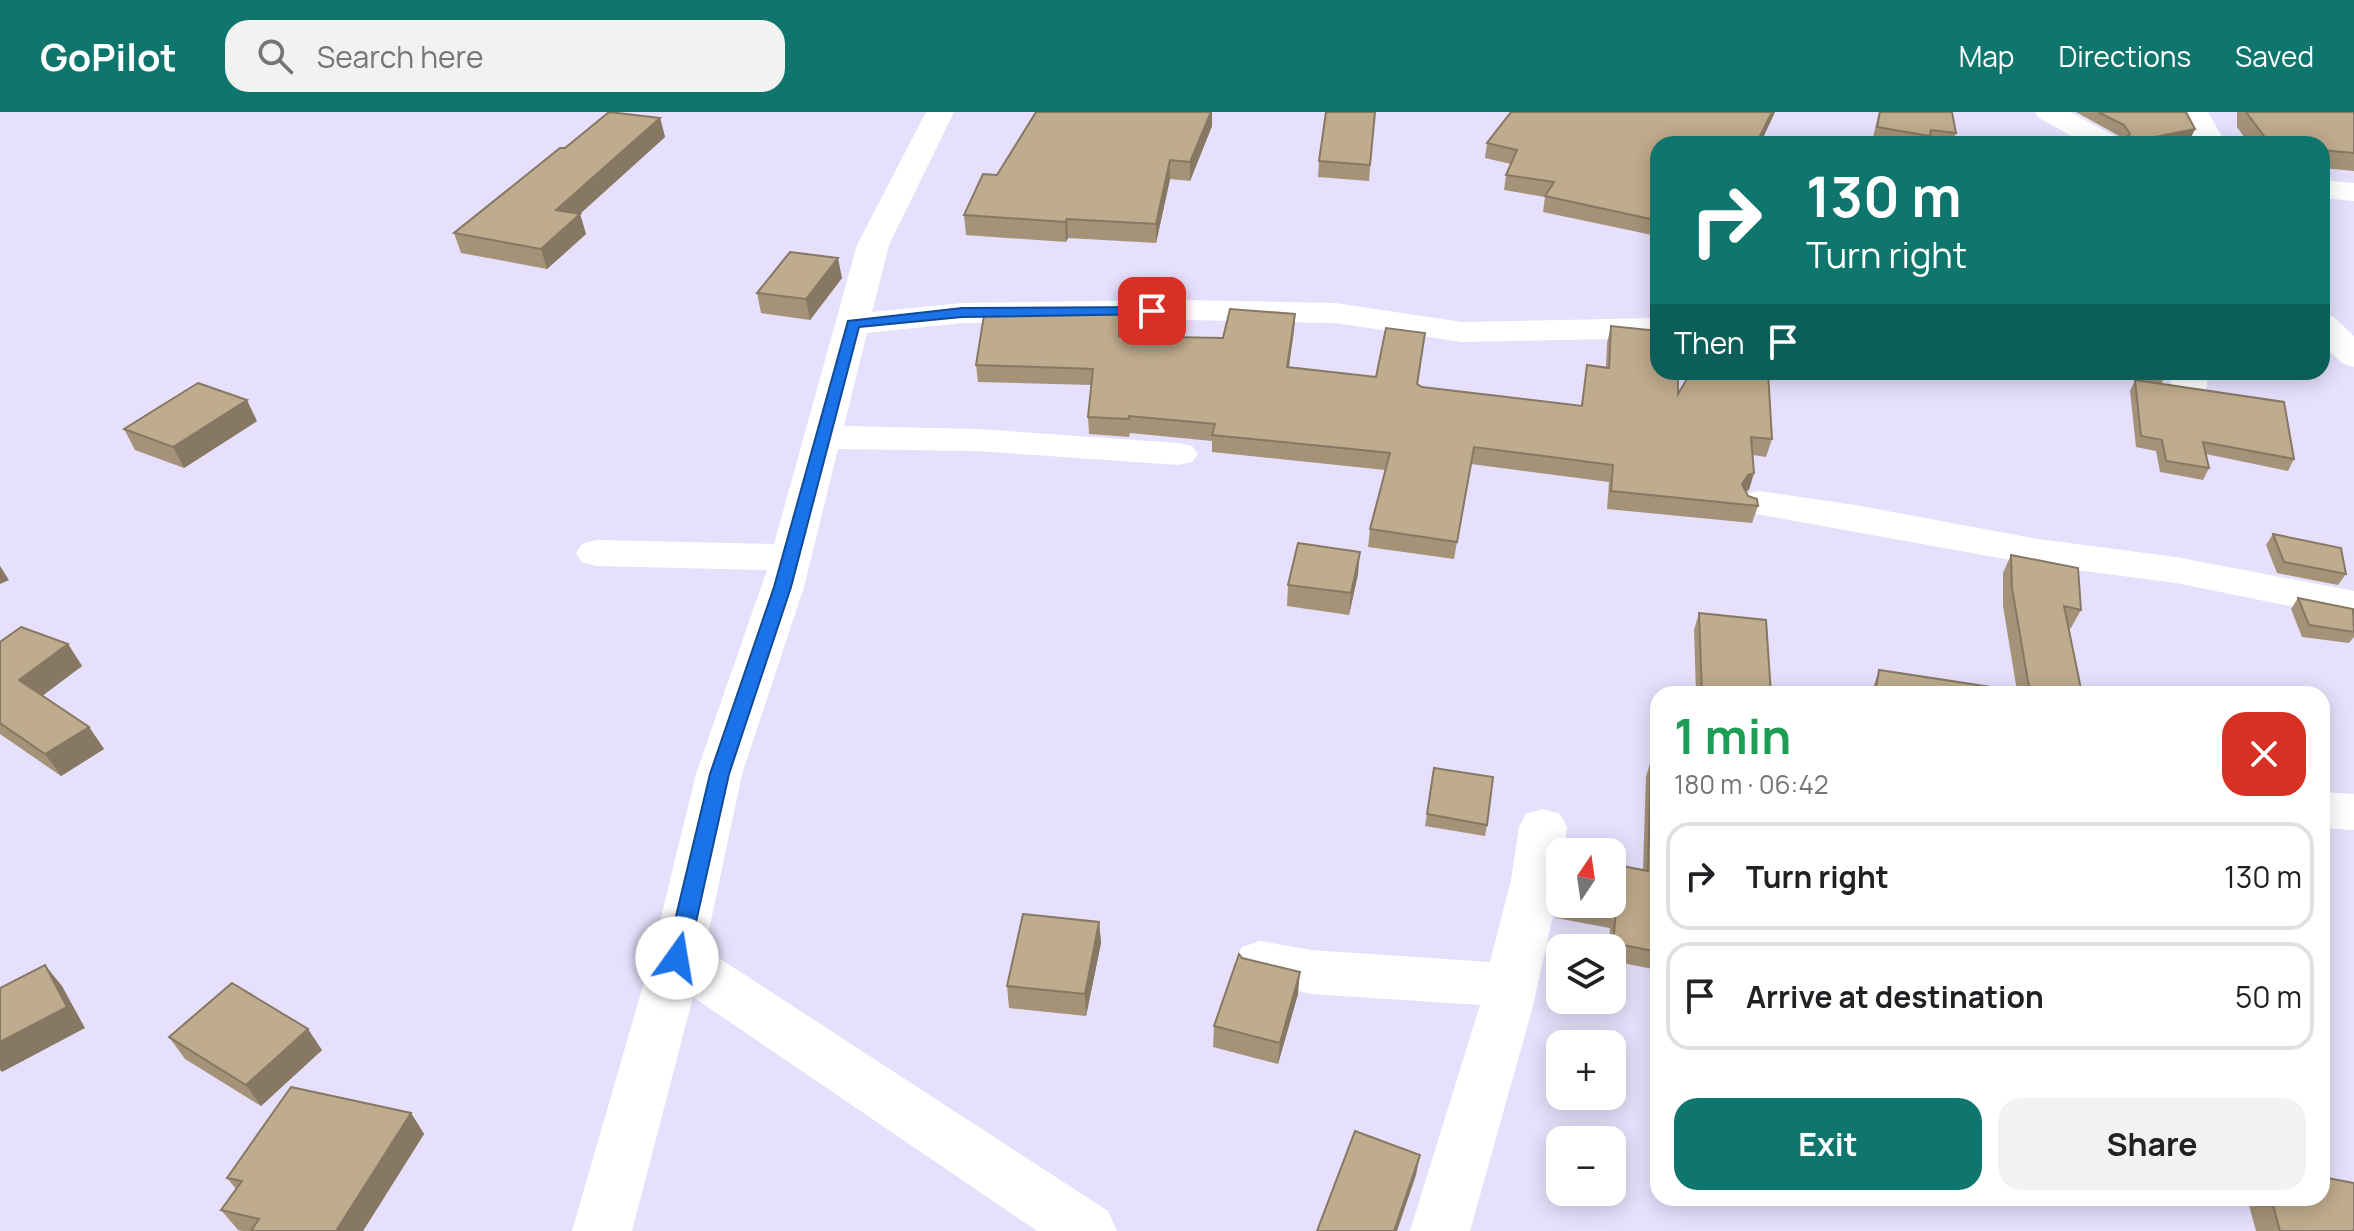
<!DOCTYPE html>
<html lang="en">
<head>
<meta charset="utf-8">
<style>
  body { margin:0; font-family:Manrope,sans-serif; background:#f2f2f2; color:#202124; height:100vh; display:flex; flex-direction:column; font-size:30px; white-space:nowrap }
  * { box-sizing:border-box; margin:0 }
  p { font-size:26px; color:#757577 }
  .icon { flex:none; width:44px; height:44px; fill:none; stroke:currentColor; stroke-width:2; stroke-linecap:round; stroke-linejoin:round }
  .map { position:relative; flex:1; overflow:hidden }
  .panel { position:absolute; left:1650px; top:574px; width:680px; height:520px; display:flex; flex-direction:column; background:#fff; border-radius:24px; box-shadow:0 4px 20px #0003 }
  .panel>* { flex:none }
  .banner { position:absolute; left:1650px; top:24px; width:680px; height:244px; border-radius:24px; box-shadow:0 4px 20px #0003; background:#0f766e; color:#fff; overflow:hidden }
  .needle { width:52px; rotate:13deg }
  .buttons { position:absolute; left:1546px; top:726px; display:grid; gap:16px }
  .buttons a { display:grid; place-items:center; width:80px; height:80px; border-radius:16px; background:#fff; box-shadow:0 4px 20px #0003; font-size:40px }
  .pin { position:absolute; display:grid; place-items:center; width:68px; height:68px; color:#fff; margin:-34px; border-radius:16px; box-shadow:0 4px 12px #0006 }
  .me { position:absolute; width:88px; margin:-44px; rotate:13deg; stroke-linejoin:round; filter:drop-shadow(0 0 6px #0008) }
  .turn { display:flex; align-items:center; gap:28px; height:168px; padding:0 24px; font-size:36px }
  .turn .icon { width:104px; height:104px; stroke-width:2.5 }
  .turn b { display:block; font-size:56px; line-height:68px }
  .then { display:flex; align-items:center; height:76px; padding:0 24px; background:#0003; gap:16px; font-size:30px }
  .round { display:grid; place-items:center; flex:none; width:84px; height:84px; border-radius:24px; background:#f2f2f2 }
  .overview { display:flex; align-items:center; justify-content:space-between; height:136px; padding:0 24px }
  h1 { font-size:48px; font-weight:700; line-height:60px; color:#1e9e55 }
  .button { display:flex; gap:16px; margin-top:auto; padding:16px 24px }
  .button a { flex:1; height:92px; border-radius:24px; background:#0f766e; color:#fff; font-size:32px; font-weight:700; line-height:92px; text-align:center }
  .button a+a { background:#f2f2f2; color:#202124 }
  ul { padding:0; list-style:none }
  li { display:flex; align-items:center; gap:24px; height:108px; margin:0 16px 12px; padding:0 8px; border:4px solid #e0e0e0; border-radius:24px }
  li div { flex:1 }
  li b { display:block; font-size:30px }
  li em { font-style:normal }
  header { display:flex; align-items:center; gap:48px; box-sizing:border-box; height:112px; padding:0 40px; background:#0f766e; color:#fff }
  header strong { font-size:38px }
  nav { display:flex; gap:44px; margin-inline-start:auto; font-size:28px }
  .search { width:560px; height:72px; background:#f2f2f2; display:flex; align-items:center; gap:20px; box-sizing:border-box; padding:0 28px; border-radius:24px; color:#757577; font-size:30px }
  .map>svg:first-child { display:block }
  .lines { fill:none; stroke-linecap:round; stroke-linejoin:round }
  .minor { fill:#fff; fill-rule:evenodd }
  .wall { fill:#a49379 }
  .shaded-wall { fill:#867863 }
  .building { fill:#bfab8d; stroke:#867863; stroke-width:2 }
  .route { fill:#1a73e8; stroke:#114b97; stroke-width:2 }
</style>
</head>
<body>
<header>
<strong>GoPilot</strong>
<div class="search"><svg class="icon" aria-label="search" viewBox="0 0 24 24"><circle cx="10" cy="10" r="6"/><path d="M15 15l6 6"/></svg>Search here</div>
<nav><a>Map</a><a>Directions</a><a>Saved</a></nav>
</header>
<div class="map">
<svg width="2354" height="1119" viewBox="0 0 2354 1119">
  <rect width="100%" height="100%" fill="#e6e0fc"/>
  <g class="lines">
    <g class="minor">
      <path d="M926 0H954L889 133 872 200 962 191 1184 188 1335 191 1462 210 1658 206V226L1462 230 1335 211 1184 208 962 211 867 221 844 314 977 317 1179 331 1192 334 1198 342 1192 350 1179 353 977 339 838 337 804 475 742 662 705 837 1108 1099 1117 1119H1037L693 885 632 1119H572L651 846 696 662 767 458 596 454 582 450 576 441 582 432 596 428 774 432 857 133Z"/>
      <path d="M2035 0H2070L2118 26 2123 32H2086L2039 6Z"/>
      <path d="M2180 0H2208L2226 32H2196Z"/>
      <path d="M2322 68 2354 71V89L2322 86Z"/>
      <path d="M2322 202 2334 205 2354 224V255L2342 251 2322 232Z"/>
      <path d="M2171 260H2207V275L2202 283 2189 286 2176 283 2171 275Z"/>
      <path d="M1759 379 1855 393 2038 427 2176 445 2354 479V507L2176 471 2038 453 1745 400 1739 391 1745 382Z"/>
      <path d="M2322 680 2354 682V718L2322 716Z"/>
      <path d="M1543 697 1560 702 1567 715 1564 740H1560V772L1533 894 1470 1119H1410L1480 893 1311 882 1242 865 1234 850 1242 835 1260 829 1311 838 1490 850 1511 768 1519 715 1526 702Z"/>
    </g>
  </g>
  <g class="wall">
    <path d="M1036 0H1212V14L1190 69 1170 67 1156 131 1068 126 1066 130 966 123 964 103 997 63Z"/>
    <path d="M1375 0 1369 69 1318 65 1319 49Z"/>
    <path d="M1775 0 1760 32H1658V112L1652 123 1543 100 1545 85 1504 78 1506 63 1511 52 1485 46 1487 31Z"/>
    <path d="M1879 0H1952L1956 21 1953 31 1928 28 1927 32H1916L1873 25Z"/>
    <path d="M2076 0H2186L2195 17 2190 27 2164 32H2086L2089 25H2121Z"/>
    <path d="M2237 0H2354V59L2322 56V32H2249L2237 15Z"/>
    <path d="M660 6 665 25 580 102 586 122 547 157 461 141 454 121 565 36Z"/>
    <path d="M842 166 810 208 761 201 757 181Z"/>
    <path d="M1120 197 1121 224 1223 226 1295 202 1294 218 1289 256 1376 265 1425 221 1418 272 1422 275 1581 294 1587 253 1606 255 1607 231 1611 214 1678 282 1772 327 1766 345 1753 343 1749 378 1745 379 1748 384 1758 394 1752 411 1607 397 1609 370 1471 352 1454 447 1368 435 1370 417 1385 358 1212 340V329L1130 321 1129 325 1089 322 1088 305 1091 273 978 270 976 253Z"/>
    <path d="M2105 260H2168L2161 272 2294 347 2288 359 2206 342 2209 356 2203 368 2160 360 2156 339 2136 335 2130 279 2135 268 2149 270Z"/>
    <path d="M257 309 184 356 135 338 124 317Z"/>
    <path d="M2273 422 2346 462 2338 473 2277 461 2266 433Z"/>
    <path d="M2011 443 2081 498 2071 516H2068L2082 582H1871L1879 558 2017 579 2003 494V461Z"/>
    <path d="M1358 462 1349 503 1287 494 1288 473Z"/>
    <path d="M2298 486 2354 504V525L2349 531 2302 525 2291 497Z"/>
    <path d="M1699 501 1771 582H1696L1694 518Z"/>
    <path d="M0 530 68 532 82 554 42 584 89 615 104 637 61 664 0 622Z"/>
    <path d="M1651 648 1658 649V858L1612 849V836H1609L1610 816 1556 806 1560 779V792H1612L1643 758 1646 665Z"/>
    <path d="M1434 656 1487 713 1485 724 1425 714Z"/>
    <path d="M1099 810 1101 831 1086 904 1009 896 1007 874Z"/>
    <path d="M1298 882 1278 952 1213 935 1214 914Z"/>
    <path d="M169 925 322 938 261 994 185 947Z"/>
    <path d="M411 1001 424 1022 363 1119H242L238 1118 221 1098 236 1077 227 1066Z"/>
    <path d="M2247 1086H2322L2354 1119H2256Z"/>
  </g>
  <g class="shaded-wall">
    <path d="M1211 0H1212V14L1190 69V50Z"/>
    <path d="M1772 0H1775L1760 32H1756Z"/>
    <path d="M660 6 665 25 562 118 556 98Z"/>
    <path d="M2195 17 2190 27 2164 32H2120Z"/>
    <path d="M1170 48V67L1156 131V112Z"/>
    <path d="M580 102 586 122 547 157 541 137Z"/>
    <path d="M1658 103V112L1652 123 1655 108Z"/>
    <path d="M1067 107 1068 126 1066 130 1065 110Z"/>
    <path d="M838 146 842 166 810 208 806 187Z"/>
    <path d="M1295 202 1294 218 1286 272 1287 255Z"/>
    <path d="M247 288 257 309 184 356 173 335Z"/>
    <path d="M1754 361 1749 378 1742 380V372L1748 363Z"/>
    <path d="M1360 440 1358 462 1349 503 1351 481Z"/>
    <path d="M0 454 9 468 0 472Z"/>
    <path d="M68 532 82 554 34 590 19 568Z"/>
    <path d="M89 615 104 637 61 664 45 642Z"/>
    <path d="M1099 810 1101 831 1086 904 1085 882Z"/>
    <path d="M45 853 62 874 85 916 2 960 0 958V930Z"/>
    <path d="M1300 860 1298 882 1278 952 1280 931Z"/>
    <path d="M308 917 322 938 261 994 246 973Z"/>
    <path d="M411 1001 424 1022 363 1119H336Z"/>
    <path d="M1420 1043 1416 1063 1397 1119H1394Z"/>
  </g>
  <g class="building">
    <path d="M609 0 660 6 556 98 580 102 541 137 454 121 560 36H565Z"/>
    <path d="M1036 0H1211L1190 50 1170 48 1156 112 1067 107 1065 110 964 103 983 62 997 63Z"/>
    <path d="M1326 0H1375L1370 53 1319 49Z"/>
    <path d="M1511 0H1772L1756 32H1658V103L1655 108 1545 84 1554 70 1506 63 1517 38 1487 31Z"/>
    <path d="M1880 0H1952L1956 21 1931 18 1930 24 1877 15Z"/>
    <path d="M2098 0H2186L2195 17 2120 32 2092 30 2089 25H2127L2130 22 2124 13Z"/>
    <path d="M2246 0H2354V41L2322 38V32H2270Z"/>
    <path d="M790 140 838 146 806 187 757 181Z"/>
    <path d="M985 197H1120L1119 224 1223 226 1230 197 1295 202 1287 255 1376 265 1386 216 1425 221 1417 272 1422 275 1582 294 1587 253 1609 256 1611 214 1658 219V260H1678V282L1691 260H1768L1772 327 1751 325 1754 361 1748 363 1742 372 1748 384 1757 387 1758 394 1611 379 1613 353 1474 335 1457 430 1370 417 1390 341 1212 323 1215 312 1129 304V307L1088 305 1093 257 976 253Z"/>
    <path d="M2135 268 2284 290 2294 347 2203 330 2209 356 2166 349 2162 328 2141 324Z"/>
    <path d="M198 271 247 288 173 335 124 317Z"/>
    <path d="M2273 422 2341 436 2346 462 2284 450Z"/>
    <path d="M1298 431 1360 440 1351 481 1288 473Z"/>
    <path d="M2011 443 2078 456 2081 498 2064 494 2082 582H1875L1879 558 2030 581 2012 476Z"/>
    <path d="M2298 486 2353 497 2354 520 2309 513Z"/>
    <path d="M1699 501 1766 508 1771 582H1702Z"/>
    <path d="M21 515 68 532 19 568 89 615 45 642 0 611V530Z"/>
    <path d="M1651 648 1658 649V840L1613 831 1616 799 1579 792H1612V752L1648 759Z"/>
    <path d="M1434 656 1493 665 1487 713 1427 702Z"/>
    <path d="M1023 802 1099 810 1085 882 1007 874Z"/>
    <path d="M1239 842 1242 846 1300 860 1280 931 1214 914Z"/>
    <path d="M45 853 67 895 0 930V876Z"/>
    <path d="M232 871 308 917 246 973 169 925Z"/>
    <path d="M291 975 411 1001 336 1119H251L259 1107 221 1098 242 1069 227 1066Z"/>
    <path d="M1355 1019 1420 1043 1394 1119H1317Z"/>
    <path d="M2322 1065 2354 1071V1119H2280L2271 1086H2322Z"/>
  </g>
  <path class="route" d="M1152 195 1159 199 1157 202 962 205 859 215 791 475 729 662 688 846 685 852 677 854 670 852 666 846 710 662 774 475 848 209 962 196Z"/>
</svg>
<div class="buttons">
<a><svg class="needle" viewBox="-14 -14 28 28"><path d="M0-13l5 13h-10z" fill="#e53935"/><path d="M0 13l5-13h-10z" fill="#757577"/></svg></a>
<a><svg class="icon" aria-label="layers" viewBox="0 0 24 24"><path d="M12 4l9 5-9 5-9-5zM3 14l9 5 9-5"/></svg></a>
<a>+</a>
<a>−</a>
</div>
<div class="pin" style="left:1152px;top:199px;background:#d93025"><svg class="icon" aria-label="arrive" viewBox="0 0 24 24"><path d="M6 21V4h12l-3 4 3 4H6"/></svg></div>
<svg class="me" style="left:677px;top:846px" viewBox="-20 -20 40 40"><circle r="19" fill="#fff"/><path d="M0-13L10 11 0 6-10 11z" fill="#1a73e8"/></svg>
<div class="banner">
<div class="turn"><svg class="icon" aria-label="right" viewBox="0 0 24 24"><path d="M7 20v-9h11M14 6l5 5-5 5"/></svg><div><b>130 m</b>Turn right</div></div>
<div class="then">Then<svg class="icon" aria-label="arrive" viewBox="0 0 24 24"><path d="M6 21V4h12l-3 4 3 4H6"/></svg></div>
</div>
<section class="panel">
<div class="overview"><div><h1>1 min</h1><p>180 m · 06:42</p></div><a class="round" style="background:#d93025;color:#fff"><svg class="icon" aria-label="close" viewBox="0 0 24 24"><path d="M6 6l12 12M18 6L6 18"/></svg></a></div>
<ul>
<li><svg class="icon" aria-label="right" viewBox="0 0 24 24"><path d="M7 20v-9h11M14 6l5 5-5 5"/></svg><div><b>Turn right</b></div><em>130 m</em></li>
<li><svg class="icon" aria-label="arrive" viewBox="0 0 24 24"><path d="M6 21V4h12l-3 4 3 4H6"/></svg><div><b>Arrive at destination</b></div><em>50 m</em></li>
</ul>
<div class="button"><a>Exit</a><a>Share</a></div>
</section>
</div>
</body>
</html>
